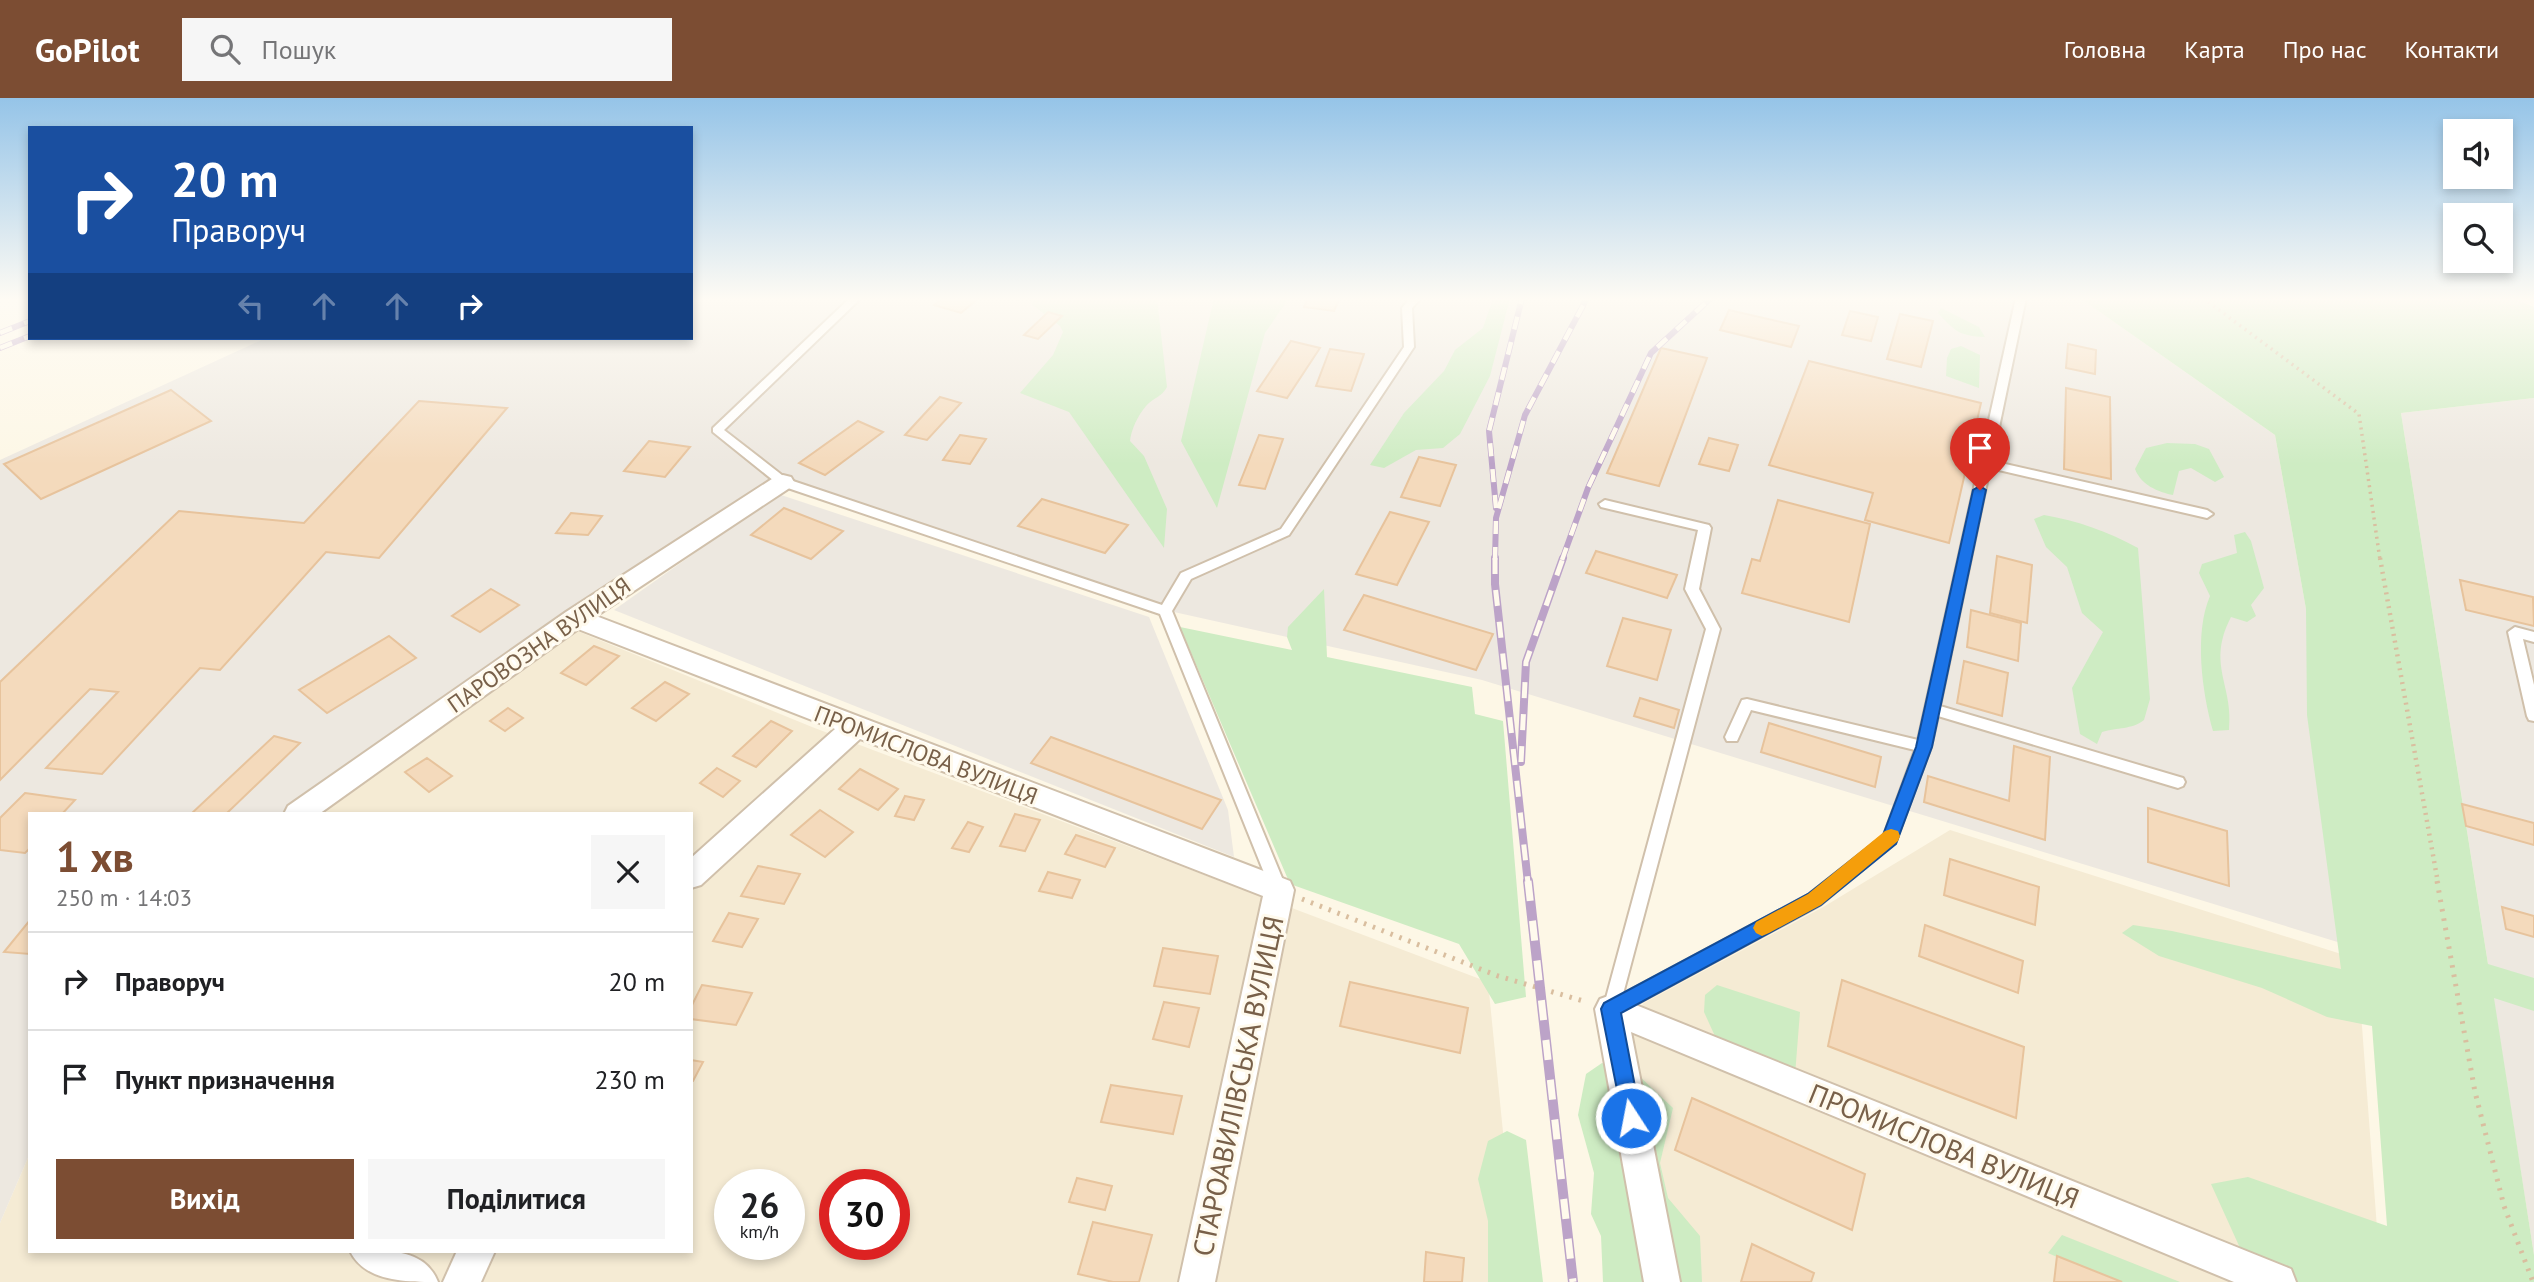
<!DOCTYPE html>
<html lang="uk">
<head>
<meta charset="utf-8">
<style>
  body { margin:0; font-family:"PT Sans",sans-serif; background:#f6f6f6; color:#202124; height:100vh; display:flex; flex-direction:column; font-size:26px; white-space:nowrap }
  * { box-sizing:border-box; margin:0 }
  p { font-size:23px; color:#757577 }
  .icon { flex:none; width:38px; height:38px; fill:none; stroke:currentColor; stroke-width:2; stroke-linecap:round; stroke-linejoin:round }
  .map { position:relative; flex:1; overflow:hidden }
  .sheet { position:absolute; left:28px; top:714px; width:665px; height:441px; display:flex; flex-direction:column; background:#fff; border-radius:0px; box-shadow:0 4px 10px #0003 }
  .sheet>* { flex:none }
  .hud { position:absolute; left:28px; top:28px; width:665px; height:214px; border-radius:0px; box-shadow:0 4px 10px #0003; background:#1a4fa0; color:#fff; overflow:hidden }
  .buttons { position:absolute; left:2443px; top:21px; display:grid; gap:14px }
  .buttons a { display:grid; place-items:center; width:70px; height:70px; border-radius:0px; background:#fff; box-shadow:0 4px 10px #0003; font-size:35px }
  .speed { position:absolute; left:714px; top:1071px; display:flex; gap:14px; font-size:35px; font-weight:700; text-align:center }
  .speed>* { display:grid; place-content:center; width:91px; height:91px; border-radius:50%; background:#fff; box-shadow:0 4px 10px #0003; line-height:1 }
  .speed small { font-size:18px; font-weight:400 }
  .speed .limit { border:10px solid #d22; background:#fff; color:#111 }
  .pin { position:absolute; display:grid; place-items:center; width:60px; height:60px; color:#fff; margin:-72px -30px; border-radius:50% 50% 50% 0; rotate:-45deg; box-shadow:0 0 7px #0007 }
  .pin .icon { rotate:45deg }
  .me { position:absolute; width:77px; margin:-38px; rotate:349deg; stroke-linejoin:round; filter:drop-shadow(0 0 5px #0008) }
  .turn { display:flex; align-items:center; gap:24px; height:147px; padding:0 28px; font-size:32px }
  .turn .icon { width:91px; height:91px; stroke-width:2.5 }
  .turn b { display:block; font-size:49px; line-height:60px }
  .lanes { display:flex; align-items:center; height:66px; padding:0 28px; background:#0003; justify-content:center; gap:35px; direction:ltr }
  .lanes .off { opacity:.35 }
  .round { display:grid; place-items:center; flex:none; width:74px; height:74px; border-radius:0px; background:#f6f6f6 }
  .summary { display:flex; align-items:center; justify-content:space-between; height:119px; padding:0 28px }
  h1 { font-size:42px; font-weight:800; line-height:52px; color:#7c4d33 }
  .cta { display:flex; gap:14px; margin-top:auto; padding:14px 28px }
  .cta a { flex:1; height:80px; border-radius:0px; background:#7c4d33; color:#fff; font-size:28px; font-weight:800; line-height:80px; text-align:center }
  .cta a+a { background:#f6f6f6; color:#202124 }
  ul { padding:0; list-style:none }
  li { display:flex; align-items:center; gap:21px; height:98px; padding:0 28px; border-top:2px solid #e0e0e0 }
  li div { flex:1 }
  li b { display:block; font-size:26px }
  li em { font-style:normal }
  header { display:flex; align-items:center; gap:42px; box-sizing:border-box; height:98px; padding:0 35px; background:#7c4d33; color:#fff }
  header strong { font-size:33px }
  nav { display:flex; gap:38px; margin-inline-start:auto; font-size:24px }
  .search { width:490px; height:63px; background:#f6f6f6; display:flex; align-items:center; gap:18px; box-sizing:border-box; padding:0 24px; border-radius:0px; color:#757577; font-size:26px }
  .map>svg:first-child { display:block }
  .residential { fill:#f5ebd4; fill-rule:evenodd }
  .industrial { fill:#ede8e0 }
  .green { fill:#ceecc3 }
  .building { fill:#f4dabc; stroke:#e7c39c; stroke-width:2 }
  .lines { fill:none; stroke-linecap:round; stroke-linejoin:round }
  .service-casing { stroke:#d0c0ab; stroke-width:4 }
  .minor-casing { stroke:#d0c0ab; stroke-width:4 }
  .path-far2 { stroke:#d9be9f; stroke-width:3.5; stroke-dasharray:2 4.5; stroke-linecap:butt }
  .path-far1 { stroke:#d9be9f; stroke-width:4.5; stroke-dasharray:2 5; stroke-linecap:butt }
  .path { stroke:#d9be9f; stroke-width:5; stroke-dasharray:2.5 7; stroke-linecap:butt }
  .service { fill:#fff; fill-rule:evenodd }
  .minor { fill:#fff; fill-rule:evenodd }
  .rail-far2-casing { stroke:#bca3c8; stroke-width:6 }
  .rail-far1-casing { stroke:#bca3c8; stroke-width:8 }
  .rail-casing { stroke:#bca3c8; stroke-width:10 }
  .rail-far2 { stroke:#fffaed; stroke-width:4.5; stroke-dasharray:13; stroke-linecap:butt }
  .rail-far1 { stroke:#fffaed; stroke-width:5; stroke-dasharray:16; stroke-linecap:butt }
  .rail { stroke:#fffaed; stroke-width:7; stroke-dasharray:20; stroke-linecap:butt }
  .route { fill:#1a73e8; stroke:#114b97; stroke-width:2 }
  .slow { fill:#f59e0b }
  .labels { text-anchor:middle; stroke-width:6; stroke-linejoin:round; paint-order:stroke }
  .street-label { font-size:23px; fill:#786049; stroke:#fffaed }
  .near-street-label { font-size:28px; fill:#786049; stroke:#fffaed }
</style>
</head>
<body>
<header>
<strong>GoPilot</strong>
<div class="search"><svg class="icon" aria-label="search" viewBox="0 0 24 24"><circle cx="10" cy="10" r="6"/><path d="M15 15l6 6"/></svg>Пошук</div>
<nav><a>Головна</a><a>Карта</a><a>Про нас</a><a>Контакти</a></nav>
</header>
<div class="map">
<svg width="2534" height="1184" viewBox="0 0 2534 1184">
  <rect width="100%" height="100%" fill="#fdf7e6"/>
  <g class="residential">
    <path d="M570 530 812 629 1488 884 1518 1184H0V1125L30 1055V1153H691V716H298ZM730 1087H789V1146H730ZM835 1087H894V1146H835Z"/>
    <path d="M1950 732 2357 861 2381 1184H1675L1624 928 1644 905 1825 808Z"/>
  </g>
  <g class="industrial">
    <path d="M691 200H2080L2275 337 2367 853 1482 582 1165 512 783 384 298 716H30V1055L0 1125V362L266 240H691Z"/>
    <path d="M2534 300V1157L2401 315Z"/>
    <path d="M778 396 1149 519 1228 712 1234 759 614 512Z"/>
  </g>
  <g class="green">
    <path d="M1031 200H1157L1167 289C1162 299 1153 300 1146 308 1138 317 1131 332 1130 343L1144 358 1167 411 1164 450 1069 314 1020 295 1053 257 1063 234 1060 228 1030 205Z"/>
    <path d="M1214 200H1289L1265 235 1217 410 1181 343Z"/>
    <path d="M1493 200H1510L1490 278 1460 336 1443 350 1416 352 1384 370 1370 367 1404 315 1444 273 1455 252 1483 230Z"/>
    <path d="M2080 200H2511L2534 209V300L2401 315 2488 866 2534 880V913L2494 900 2534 1157V1184H2295L2262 1170 2240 1150 2211 1086 2248 1079 2387 1128 2372 928 2327 919 2262 890 2159 858 2122 835 2133 827 2172 833 2341 871 2307 617 2306 511 2275 337Z"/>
    <path d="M1941 210 1979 229 1985 239C1959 238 1955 233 1938 215Z"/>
    <path d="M1961 248 1980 257 1979 290 1946 278 1947 260 1951 251Z"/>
    <path d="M2167 345 2195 346 2209 351 2224 379 2215 384 2191 370 2179 373 2173 397C2158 394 2141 387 2135 371L2146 350Z"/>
    <path d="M2044 417C2078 423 2107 433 2138 450L2150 601 2144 622C2131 632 2118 629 2102 634L2097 646 2080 636 2072 590 2103 534 2082 515 2067 469 2046 449 2034 421Z"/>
    <path d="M2245 434 2251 443 2264 490 2251 507 2256 518 2247 524 2231 519C2206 567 2234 587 2229 632L2213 633C2202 594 2194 535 2210 498L2199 475 2202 466 2237 455 2234 437Z"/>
    <path d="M1324 491 1327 559 1472 589 1475 616 1503 623 1526 899 1495 906 1459 846 1290 786 1180 529 1292 552 1287 539 1288 529Z"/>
    <path d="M1717 887 1800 914 1795 977 1719 947 1704 914 1705 897Z"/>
    <path d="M1602 965 1636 975 1673 1010 1660 1065 1668 1100 1700 1138 1702 1184H1603L1601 1138 1591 1116 1594 1075 1578 1017 1586 976Z"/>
    <path d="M1507 1033 1526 1042 1543 1184H1488V1123L1478 1081 1488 1043Z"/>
    <path d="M2062 1137 2180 1184H2113L2048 1155Z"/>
  </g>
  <g class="building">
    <path d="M943 200H979L961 215 934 207Z"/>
    <path d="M1308 200H1340L1334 213 1304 209Z"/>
    <path d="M1729 212 1799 228 1791 249 1720 232Z"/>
    <path d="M1850 213 1878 219 1871 243 1842 237Z"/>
    <path d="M1048 214 1062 218 1038 241 1024 237Z"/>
    <path d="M1900 216 1933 223 1921 269 1887 261Z"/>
    <path d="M1291 243 1320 250 1287 300 1257 293Z"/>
    <path d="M2068 246 2096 252 2095 276 2066 270Z"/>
    <path d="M1661 250 1707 260 1659 388 1607 375Z"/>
    <path d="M1330 251 1364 256 1351 293 1316 288Z"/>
    <path d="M1809 263 1981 305 1949 445 1865 422 1873 395 1769 367Z"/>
    <path d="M2066 290 2110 299 2111 381 2064 371Z"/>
    <path d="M171 292 211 323 41 401 4 366Z"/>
    <path d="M940 299 961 305 927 342 905 337Z"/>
    <path d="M419 303 507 310 379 460 326 454 220 572 200 570 102 676 46 670 118 594 90 591 0 682V584L179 413 304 425Z"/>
    <path d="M858 323 883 334 825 377 799 365Z"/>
    <path d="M960 337 986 341 970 366 943 362Z"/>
    <path d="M1259 337 1283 341 1265 391 1239 387Z"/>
    <path d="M1709 340 1738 347 1729 373 1699 366Z"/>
    <path d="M649 343 690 349 665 379 624 373Z"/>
    <path d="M1419 359 1456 367 1440 408 1401 399Z"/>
    <path d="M1042 401 1128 427 1105 455 1018 428Z"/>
    <path d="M1778 402 1870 426 1849 524 1742 495 1752 461 1760 463Z"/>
    <path d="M784 410 843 433 811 461 751 437Z"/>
    <path d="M1390 414 1429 424 1397 487 1356 476Z"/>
    <path d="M571 415 602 418 588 437 556 435Z"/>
    <path d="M1596 453 1677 477 1667 500 1586 475Z"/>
    <path d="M1997 458 2032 467 2027 525 1990 515Z"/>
    <path d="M2460 482 2533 499 2534 528 2466 512Z"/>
    <path d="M491 491 519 507 480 534 452 518Z"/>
    <path d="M1364 497 1493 536 1476 572 1344 532Z"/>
    <path d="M1971 512 2021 525 2018 563 1967 549Z"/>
    <path d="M1623 520 1671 532 1657 582 1607 568Z"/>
    <path d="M389 538 416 560 327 615 299 592Z"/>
    <path d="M594 548 619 558 586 587 561 575Z"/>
    <path d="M1964 563 2008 575 2002 618 1957 605Z"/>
    <path d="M665 584 689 596 656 623 632 610Z"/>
    <path d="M1640 600 1679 612 1674 630 1634 618Z"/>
    <path d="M508 610 523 620 505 633 490 623Z"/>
    <path d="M771 623 792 633 756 669 733 658Z"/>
    <path d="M1769 625 1881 659 1875 689 1761 654Z"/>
    <path d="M274 638 300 645 226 716H191Z"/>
    <path d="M1051 639 1221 702 1202 731 1031 665Z"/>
    <path d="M2014 648 2050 659 2045 742 1924 704 1928 678 2009 703Z"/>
    <path d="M427 660 452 678 429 694 405 674Z"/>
    <path d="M717 670 740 683 723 699 700 685Z"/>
    <path d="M860 671 898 691 878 712 839 691Z"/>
    <path d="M25 695 75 702 62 716H30V750L25 755 0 752V720Z"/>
    <path d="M905 698 924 702 914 722 895 718Z"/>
    <path d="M2462 706 2534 725V747L2466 728Z"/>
    <path d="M2148 710 2227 733 2229 788 2148 764Z"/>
    <path d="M820 712 853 734 825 759 791 737Z"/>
    <path d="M1015 716 1040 722 1025 753 1000 748Z"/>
    <path d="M968 724 983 729 969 754 952 750Z"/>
    <path d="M1076 737 1115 750 1105 769 1065 756Z"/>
    <path d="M1950 761 2039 789 2035 827 1944 797Z"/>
    <path d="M758 768 800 776 784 806 741 798Z"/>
    <path d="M1048 774 1080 782 1072 800 1039 793Z"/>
    <path d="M2502 809 2534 818V839L2506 831Z"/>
    <path d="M729 815 758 821 742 849 713 843Z"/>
    <path d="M30 822V856L4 854Z"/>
    <path d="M1925 827 2023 863 2018 895 1919 858Z"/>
    <path d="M1163 850 1218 858 1210 896 1154 888Z"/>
    <path d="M1842 882 2024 949 2016 1020 1828 948Z"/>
    <path d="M1350 884 1468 910 1460 955 1340 928Z"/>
    <path d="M702 887 752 895 736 927 691 921V909Z"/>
    <path d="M1164 904 1199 910 1189 949 1153 941Z"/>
    <path d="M691 962 703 964 693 983H691Z"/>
    <path d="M1111 987 1182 998 1173 1036 1101 1024Z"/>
    <path d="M1692 1000 1865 1076 1852 1132 1675 1052Z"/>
    <path d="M1077 1080 1112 1088 1105 1112 1069 1104Z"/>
    <path d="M1093 1124 1152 1137 1139 1184H1113L1078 1176Z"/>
    <path d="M1752 1146 1814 1175 1811 1184H1741Z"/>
    <path d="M1426 1154 1464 1160 1462 1184H1424Z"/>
    <path d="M2057 1158 2122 1184H2054Z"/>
  </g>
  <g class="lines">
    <g class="service-casing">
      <g id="service">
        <path d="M850 200H861L724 332 787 381 1162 507 1181 475 1281 431 1404 249 1402 210 1410 200H1421L1412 210 1414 249 1289 437 1191 481 1172 513 1287 792 1285 797 1279 799 1273 797 1271 792 1160 516 779 387 713 334V330Z"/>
        <path d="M2016 200H2026L1992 363 2207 412 2213 416 2207 420 1990 370 1940 608 2183 680 2185 684 2183 688 2178 690 1938 618 1931 649 1895 745 1820 807 1618 916 1612 919 1605 916 1603 911 1706 531 1685 491 1698 432 1601 409 1599 406 1605 402 1709 427 1711 430 1699 491 1720 531 1623 896 1808 797 1884 737 1915 652 1751 612 1737 643H1727L1725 639 1742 602 1747 601 1918 642Z"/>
        <path d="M2515 529 2534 534V544L2523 541 2534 587V623L2529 622 2527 618 2508 534Z"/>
      </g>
    </g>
    <g class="minor-casing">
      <g id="minor">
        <path d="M783 377 791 379 794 384 791 389 596 518 1290 783 1294 792 1215 1184H1179L1263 798 860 641 701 787 691 790V760L835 631 578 531 319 716H284L288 708 566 514 775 379Z"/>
        <path d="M1611 897 2291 1171 2296 1184H2234L1631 934 1680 1184H1644L1595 911 1600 901Z"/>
        <path d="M350 1153C383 1153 424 1148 438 1184 406 1184 365 1184 350 1153Z"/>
        <path d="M457 1153H495L481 1184H443Z"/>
      </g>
    </g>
    <path class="path-far2" d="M2203 200 2359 316 2380 462"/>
    <path class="path-far1" d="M2380 460 2438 785"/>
    <g class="path">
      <path d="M2437 783 2475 994 2504 1108 2533 1184"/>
      <path d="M1302 801 1498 878 1587 904"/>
    </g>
    <use href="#service" class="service"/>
    <use href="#minor" class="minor"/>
    <g class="rail-far2-casing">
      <g id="rail-far2">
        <path d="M0 235 30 223"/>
        <path d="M0 250 30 238"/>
        <path d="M1496 410 1489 333 1522 200"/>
        <path d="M1495 462 1496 420 1525 317 1587 200"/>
        <path d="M1562 462 1588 390 1651 255 1711 200"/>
      </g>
    </g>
    <g class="rail-far1-casing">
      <g id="rail-far1">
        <path d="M1495 460V486L1528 785"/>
        <path d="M1521 664 1526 564 1563 460"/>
      </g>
    </g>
    <g class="rail-casing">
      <path id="rail" d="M1528 783 1573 1184"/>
    </g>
    <use href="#rail-far2" class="rail-far2"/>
    <use href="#rail-far1" class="rail-far1"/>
    <use href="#rail" class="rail"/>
  </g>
  <linearGradient id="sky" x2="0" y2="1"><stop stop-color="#95c4e8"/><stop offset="0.55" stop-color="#fefbf4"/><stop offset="1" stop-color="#fefbf4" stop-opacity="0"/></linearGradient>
  <rect width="2534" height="366" fill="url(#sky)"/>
  <path class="route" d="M1980 388 1986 392 1932 649 1896 746 1821 807 1621 915 1641 1020 1638 1027 1631 1030 1624 1027 1601 911 1604 905 1808 796 1883 737 1916 649 1973 392Z"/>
  <path class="slow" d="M1891 731 1898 733 1900 738 1898 743 1821 807 1769 835 1762 838 1756 835 1753 830 1756 824 1808 796 1885 733Z"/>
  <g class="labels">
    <g class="street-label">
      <text transform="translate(539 547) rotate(-35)" y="8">ПАРОВОЗНА ВУЛИЦЯ</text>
      <text transform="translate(926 657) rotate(21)" y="8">ПРОМИСЛОВА ВУЛИЦЯ</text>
    </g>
    <g class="near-street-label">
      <text transform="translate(1238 988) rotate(-78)" y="10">СТАРОАВИЛІВСЬКА ВУЛИЦЯ</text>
      <text transform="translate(1944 1048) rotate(22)" y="10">ПРОМИСЛОВА ВУЛИЦЯ</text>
    </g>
  </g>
</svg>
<div class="buttons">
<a><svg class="icon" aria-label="sound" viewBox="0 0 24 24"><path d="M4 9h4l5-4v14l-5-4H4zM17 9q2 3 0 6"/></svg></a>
<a><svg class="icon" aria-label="search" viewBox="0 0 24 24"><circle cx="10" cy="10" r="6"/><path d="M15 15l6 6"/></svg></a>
</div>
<div class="speed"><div>26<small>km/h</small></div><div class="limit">30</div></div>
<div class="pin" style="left:1980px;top:392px;background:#d93025"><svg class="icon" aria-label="arrive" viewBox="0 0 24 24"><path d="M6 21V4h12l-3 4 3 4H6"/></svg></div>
<svg class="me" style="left:1631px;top:1020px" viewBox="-20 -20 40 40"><circle r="17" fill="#1a73e8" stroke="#fff" stroke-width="3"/><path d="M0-11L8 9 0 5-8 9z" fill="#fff"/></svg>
<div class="hud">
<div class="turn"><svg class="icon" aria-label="right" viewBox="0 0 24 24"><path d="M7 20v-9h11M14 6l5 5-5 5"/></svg><div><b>20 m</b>Праворуч</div></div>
<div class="lanes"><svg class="icon off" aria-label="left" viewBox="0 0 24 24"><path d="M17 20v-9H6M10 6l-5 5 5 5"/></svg><svg class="icon off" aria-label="ahead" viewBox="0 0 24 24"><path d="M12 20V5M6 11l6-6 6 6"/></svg><svg class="icon off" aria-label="ahead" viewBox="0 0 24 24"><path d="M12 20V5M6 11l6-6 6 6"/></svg><svg class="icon" aria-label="right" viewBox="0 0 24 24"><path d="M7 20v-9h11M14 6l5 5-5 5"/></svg></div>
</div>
<section class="sheet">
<div class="summary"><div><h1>1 хв</h1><p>250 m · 14:03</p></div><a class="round"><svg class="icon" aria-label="close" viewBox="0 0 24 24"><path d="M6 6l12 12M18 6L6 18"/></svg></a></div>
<ul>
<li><svg class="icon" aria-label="right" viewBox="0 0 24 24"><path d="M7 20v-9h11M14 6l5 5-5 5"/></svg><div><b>Праворуч</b></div><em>20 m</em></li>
<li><svg class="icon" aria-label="arrive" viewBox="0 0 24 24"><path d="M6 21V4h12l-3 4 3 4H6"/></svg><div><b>Пункт призначення</b></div><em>230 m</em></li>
</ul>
<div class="cta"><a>Вихід</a><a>Поділитися</a></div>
</section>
</div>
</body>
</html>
